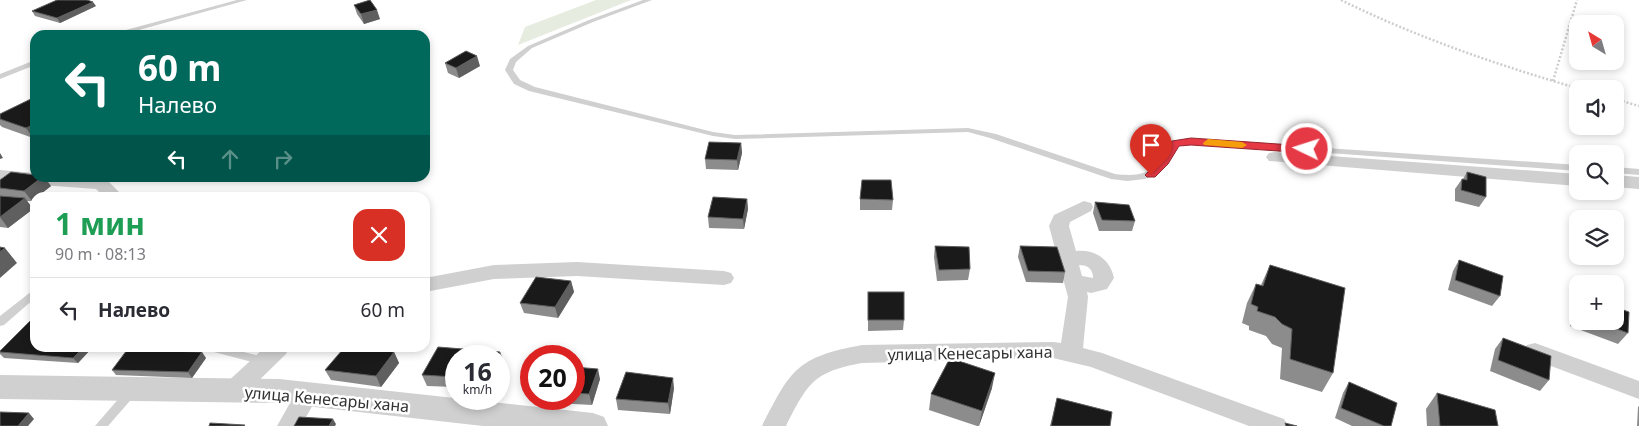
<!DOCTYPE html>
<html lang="ru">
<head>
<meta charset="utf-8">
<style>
  body { margin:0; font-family:"Noto Sans",sans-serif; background:#f2f2f3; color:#2b2b33; height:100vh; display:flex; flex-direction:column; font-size:19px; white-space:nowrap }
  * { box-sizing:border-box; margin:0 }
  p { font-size:16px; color:#7c7c81 }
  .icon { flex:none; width:28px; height:28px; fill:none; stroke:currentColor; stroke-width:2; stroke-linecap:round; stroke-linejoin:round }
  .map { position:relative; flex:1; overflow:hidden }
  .details { position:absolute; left:30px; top:192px; width:400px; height:160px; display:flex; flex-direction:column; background:#fff; border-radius:15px; box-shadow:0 2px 8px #0003 }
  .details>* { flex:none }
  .banner { position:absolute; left:30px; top:30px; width:400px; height:152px; border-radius:15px; box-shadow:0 2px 8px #0003; background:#00695c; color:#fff; overflow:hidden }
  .needle { width:32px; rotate:323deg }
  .fabs { position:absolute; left:1569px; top:15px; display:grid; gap:10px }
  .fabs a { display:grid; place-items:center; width:55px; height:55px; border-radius:10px; background:#fff; box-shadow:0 2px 8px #0003; font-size:25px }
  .speed { position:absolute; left:445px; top:345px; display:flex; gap:10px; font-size:25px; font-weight:700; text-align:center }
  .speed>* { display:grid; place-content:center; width:65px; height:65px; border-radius:50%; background:#fff; box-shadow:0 2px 8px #0003; line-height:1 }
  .speed small { font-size:12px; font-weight:400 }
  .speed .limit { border:8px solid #d22; background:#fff; color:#111 }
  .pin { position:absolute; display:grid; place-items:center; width:42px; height:42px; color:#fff; margin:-51px -21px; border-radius:50% 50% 50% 0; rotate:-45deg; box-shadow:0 0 5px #0007 }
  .pin .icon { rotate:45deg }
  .me { position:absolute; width:55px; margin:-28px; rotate:274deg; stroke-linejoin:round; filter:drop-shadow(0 0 4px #0008) }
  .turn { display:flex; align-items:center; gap:18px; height:105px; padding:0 25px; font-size:22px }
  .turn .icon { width:65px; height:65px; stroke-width:2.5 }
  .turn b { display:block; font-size:35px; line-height:42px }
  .lanes { display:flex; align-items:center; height:48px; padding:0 25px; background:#0003; justify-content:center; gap:25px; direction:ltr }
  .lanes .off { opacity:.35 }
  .round { display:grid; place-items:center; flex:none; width:52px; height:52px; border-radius:15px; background:#f2f2f3 }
  .overview { display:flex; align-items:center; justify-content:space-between; height:85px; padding:0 25px }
  h1 { font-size:30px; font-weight:700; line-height:38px; color:#1e9e55 }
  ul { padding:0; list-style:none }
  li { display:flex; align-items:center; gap:15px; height:65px; padding:0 25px; border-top:1px solid #e1e1e2 }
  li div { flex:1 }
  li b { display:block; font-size:19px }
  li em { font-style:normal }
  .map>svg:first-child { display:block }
  .green { fill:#e6ecdf }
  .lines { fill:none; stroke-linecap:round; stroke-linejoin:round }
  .path { stroke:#cdcdcd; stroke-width:2.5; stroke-dasharray:2 2; stroke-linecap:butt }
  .service { fill:#d0d0d0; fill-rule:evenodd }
  .minor { fill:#d0d0d0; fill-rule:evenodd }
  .tertiary { fill:#d0d0d0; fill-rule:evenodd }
  .wall { fill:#8c8c8c }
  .shaded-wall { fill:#5f5f5f }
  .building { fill:#1a1a1a; stroke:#5f5f5f }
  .route { fill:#e63946; stroke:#96252e }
  .slow { fill:#f59e0b }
  .labels { text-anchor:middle; stroke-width:5; stroke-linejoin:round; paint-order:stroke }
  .near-street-label { font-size:16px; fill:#333; stroke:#fff }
</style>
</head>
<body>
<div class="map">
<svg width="1639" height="426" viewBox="0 0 1639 426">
  <rect width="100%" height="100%" fill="#fff"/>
  <path class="green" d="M596 0H631L518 45 525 27Z"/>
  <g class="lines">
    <g class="path">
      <path d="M1341 0C1418 38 1498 65 1580 89"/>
      <path d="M1553 81 1577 0"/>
      <path d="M1615 99 1639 106"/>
    </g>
    <g class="service">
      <path d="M237 0H247L121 35H110L111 34Z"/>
      <path d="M643 0H652L593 22 532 48 516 62 513 70 520 80 535 87 713 132 735 135 968 128 996 134 1115 174C1150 178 1155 169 1173 141L1191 139 1578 165V171L1191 143 1179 145 1167 163 1155 175 1145 179 1127 181 1111 179 990 138 968 132 735 139 713 136 529 91 514 84 505 70 510 59 528 46 589 20Z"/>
      <path d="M35 60V65L0 79V74Z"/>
      <path d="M1615 167 1639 169V175L1615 173Z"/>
      <path d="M35 290V298L4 325 0 326V316L32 291Z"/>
      <path d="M209 348H227L264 357 268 358 269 361 268 364 264 365 214 352 210 351Z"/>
      <path d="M131 388 135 389 136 392 135 395 108 426H95L127 389Z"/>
    </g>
    <g class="minor">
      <path d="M1275 152 1578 174V186L1269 161 1266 157 1269 153Z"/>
      <path d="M0 170 35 173V178H101L107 180 125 198H105L96 189 0 182Z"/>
      <path d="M1615 175 1639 177V189L1615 187Z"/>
      <path d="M1084 201 1091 203 1093 207 1091 211 1070 222 1069 226 1076 251C1095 249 1110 259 1114 278L1107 289 1091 293 1087 292 1088 297 1083 348 1102 353 1284 419 1288 426H1249L1091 367 1053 358 862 363C813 372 808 383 786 426H762C791 369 797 357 862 345L1053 342 1061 343 1068 297 1049 226 1054 215ZM1079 265C1088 265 1093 269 1093 278L1082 276Z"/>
      <path d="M577 262 724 271 731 273 734 278 731 283 724 285 577 276 494 279 425 292V278L494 265Z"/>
      <path d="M1535 343 1639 381V399L1527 357 1524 351 1527 345Z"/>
      <path d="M264 348H289L286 354 241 398 233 400 225 398 222 391 225 384Z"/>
      <path d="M307 385 315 387 319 394 301 426H277L299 387Z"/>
    </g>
    <path class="tertiary" d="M0 375 279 379 593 413 604 417 608 426H483L279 403 0 399Z"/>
  </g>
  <g class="wall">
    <path d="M354 5 380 19 364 24 357 14Z"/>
    <path d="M96 6 60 23 35 16 32 11Z"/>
    <path d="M445 63 480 66 459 78 448 73Z"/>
    <path d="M35 97 33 138 2 127 0 125V114Z"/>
    <path d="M741 143 742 153 738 170 706 169 705 159Z"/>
    <path d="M1467 172 1486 197 1479 207 1455 201V189L1462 179H1463Z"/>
    <path d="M0 180 51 186 35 198V199L32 201H27L33 209 8 228 0 227Z"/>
    <path d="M747 199 748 209 744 229 709 228 708 217Z"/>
    <path d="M860 199 893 200 892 210H860Z"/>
    <path d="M1095 202 1135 221 1132 231H1099L1093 213Z"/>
    <path d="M935 246 970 269 968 280 937 281 934 257Z"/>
    <path d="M1020 246 1065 272 1063 283 1026 282 1018 257Z"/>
    <path d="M1459 260 1500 296 1492 306 1448 290 1453 271Z"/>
    <path d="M1270 265 1333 373 1322 392 1280 379 1282 348 1272 344 1266 336 1249 330V326L1242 323 1247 303 1256 284 1261 285Z"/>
    <path d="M571 281 574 292 558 318 524 313 520 303Z"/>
    <path d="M868 292 904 320 903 330 868 331Z"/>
    <path d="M1578 298V321H1615L1628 333 1618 344 1570 326 1572 306Z"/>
    <path d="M1503 338 1549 380 1540 391 1490 371 1495 349Z"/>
    <path d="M438 347 500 352 504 362 499 373V356H456V387L427 386 422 375Z"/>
    <path d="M92 348 78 363 4 358 0 354V351Z"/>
    <path d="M394 352 399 363 381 387 331 380 325 370Z"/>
    <path d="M206 358 192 378 116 375 112 370Z"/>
    <path d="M574 367 600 379 592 405 538 402 537 399H574Z"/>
    <path d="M1349 382 1391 426H1352L1335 418 1343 393Z"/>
    <path d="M674 388 670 414 618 410 616 399Z"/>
    <path d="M992 388 979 426H977L929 410 931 394Z"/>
    <path d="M1437 393 1498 426H1427L1426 409Z"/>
    <path d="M1057 398 1110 426H1050Z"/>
    <path d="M1639 406V426H1637L1638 407Z"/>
  </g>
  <g class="shaded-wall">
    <path d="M93 2 96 6 60 23 57 18Z"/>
    <path d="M377 10 380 19 364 24 361 14Z"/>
    <path d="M477 56 480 66 459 78 456 68Z"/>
    <path d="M35 124V137L33 138 26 128Z"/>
    <path d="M741 143 742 153 738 170 737 160Z"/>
    <path d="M0 153 3 158 0 159Z"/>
    <path d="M41 178H45L51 186 36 198H35V199L32 201 24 191Z"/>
    <path d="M25 198 33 209 8 228 0 217Z"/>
    <path d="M747 199 748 209 744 229 743 219Z"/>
    <path d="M5 248 17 263 0 278V252Z"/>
    <path d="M571 281 574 292 558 318 555 307Z"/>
    <path d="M83 348H92L78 363 73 358Z"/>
    <path d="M202 352 206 358 192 378 188 372Z"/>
    <path d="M394 352 399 363 381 387 376 376Z"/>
    <path d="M500 352 504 362 499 373V356H498Z"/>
    <path d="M598 369 600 379 592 405 589 394Z"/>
    <path d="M995 373 992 388 979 426 982 411Z"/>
    <path d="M673 378 674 388 670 414 668 403Z"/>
    <path d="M29 413 34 419 28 426H18Z"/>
    <path d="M333 419 336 424 335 426H329Z"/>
  </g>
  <g class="building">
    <path d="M57 0H87L93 2 57 18 32 11Z"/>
    <path d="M370 0 377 10 361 14 354 5Z"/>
    <path d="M466 51 477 56 456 68 445 63Z"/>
    <path d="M35 97V124L26 128 0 119V114Z"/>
    <path d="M709 142 741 143 737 160 705 159Z"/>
    <path d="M11 172 35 175V178H41L24 191 0 188V180Z"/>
    <path d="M1467 172 1486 177V197L1461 190 1462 179 1467 180Z"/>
    <path d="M862 180H891L893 200 860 199Z"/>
    <path d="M51 194H84L81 198H47Z"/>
    <path d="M0 196 25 198 0 217Z"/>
    <path d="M713 197 747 199 743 219 708 217Z"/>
    <path d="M1095 202 1129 205 1135 221 1102 220Z"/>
    <path d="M935 246 969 247 970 269 939 270Z"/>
    <path d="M1020 246 1057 247 1065 272 1028 271Z"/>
    <path d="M0 247 5 248 0 252Z"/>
    <path d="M1459 260 1503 276 1500 296 1455 280Z"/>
    <path d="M1270 265 1345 288 1333 373 1290 359 1292 329 1282 324 1275 317 1257 311 1258 307 1251 304 1256 284 1263 286Z"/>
    <path d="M536 277 571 281 555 307 520 303Z"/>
    <rect x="868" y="292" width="36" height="28"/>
    <path d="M1615 307 1629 312 1628 333 1595 321H1615Z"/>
    <path d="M35 316V348H83L73 358 0 352V351Z"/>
    <path d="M1503 338 1551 356 1549 380 1498 360Z"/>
    <path d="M438 347 500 352 498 356H456V377L422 375Z"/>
    <path d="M344 348H359L394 352 376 376 325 370Z"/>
    <path d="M127 350 202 352 188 372 112 370Z"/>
    <path d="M950 358 995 373 982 411 931 394Z"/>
    <path d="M574 367 598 369 589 394 574 393Z"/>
    <path d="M626 372 673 378 668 403 616 399Z"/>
    <path d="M1349 382 1397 403 1391 426H1384L1341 408Z"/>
    <path d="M1437 393 1495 410 1498 426H1440Z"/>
    <path d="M1057 398 1112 412 1110 426H1051Z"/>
    <path d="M0 412 29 413 18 426H0Z"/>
    <path d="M299 417 333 419 329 426H294Z"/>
    <path d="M210 423 245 425 244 426H209Z"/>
    <path d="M1285 423 1297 426H1286Z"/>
  </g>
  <path class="route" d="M1191 138 1307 146 1312 149 1307 153 1191 145 1179 146 1168 164 1155 177H1147L1145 175 1160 160 1172 141Z"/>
  <path class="slow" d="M1208 139 1242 142 1247 145 1242 148 1204 145 1203 143Z"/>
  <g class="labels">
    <g class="near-street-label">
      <text transform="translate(970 353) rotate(-1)" y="6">улица Кенесары хана</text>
      <text transform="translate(327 399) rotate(5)" y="6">улица Кенесары хана</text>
    </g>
  </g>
</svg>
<div class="fabs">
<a><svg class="needle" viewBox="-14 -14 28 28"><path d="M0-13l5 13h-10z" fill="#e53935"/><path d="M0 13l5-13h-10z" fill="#7c7c81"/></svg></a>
<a><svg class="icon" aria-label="sound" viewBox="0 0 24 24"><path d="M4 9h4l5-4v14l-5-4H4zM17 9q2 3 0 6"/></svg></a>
<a><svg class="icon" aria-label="search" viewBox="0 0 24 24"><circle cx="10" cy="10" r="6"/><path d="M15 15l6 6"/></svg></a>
<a><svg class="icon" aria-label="layers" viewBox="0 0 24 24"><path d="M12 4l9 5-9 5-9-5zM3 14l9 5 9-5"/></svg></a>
<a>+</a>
</div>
<div class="speed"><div>16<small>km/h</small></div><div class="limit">20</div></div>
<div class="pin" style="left:1151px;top:175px;background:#d93025"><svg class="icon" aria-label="arrive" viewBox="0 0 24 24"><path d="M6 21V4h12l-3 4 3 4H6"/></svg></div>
<svg class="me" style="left:1307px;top:149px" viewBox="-20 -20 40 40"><circle r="17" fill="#e63946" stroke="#fff" stroke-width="3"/><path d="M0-11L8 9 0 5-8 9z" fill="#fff"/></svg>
<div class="banner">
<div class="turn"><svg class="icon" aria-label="left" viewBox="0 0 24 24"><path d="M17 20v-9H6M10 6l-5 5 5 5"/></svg><div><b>60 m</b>Налево</div></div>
<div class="lanes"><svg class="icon" aria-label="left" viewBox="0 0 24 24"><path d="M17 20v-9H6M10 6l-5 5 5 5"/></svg><svg class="icon off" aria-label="ahead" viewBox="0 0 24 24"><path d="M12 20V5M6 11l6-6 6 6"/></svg><svg class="icon off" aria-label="right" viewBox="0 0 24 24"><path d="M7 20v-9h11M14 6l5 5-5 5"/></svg></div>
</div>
<section class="details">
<div class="overview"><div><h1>1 мин</h1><p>90 m · 08:13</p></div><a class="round" style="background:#d93025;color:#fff"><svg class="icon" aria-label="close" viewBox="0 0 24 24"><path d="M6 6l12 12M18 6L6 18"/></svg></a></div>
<ul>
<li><svg class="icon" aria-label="left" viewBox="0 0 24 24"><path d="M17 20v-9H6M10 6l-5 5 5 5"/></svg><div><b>Налево</b></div><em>60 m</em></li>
</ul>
</section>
</div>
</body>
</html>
